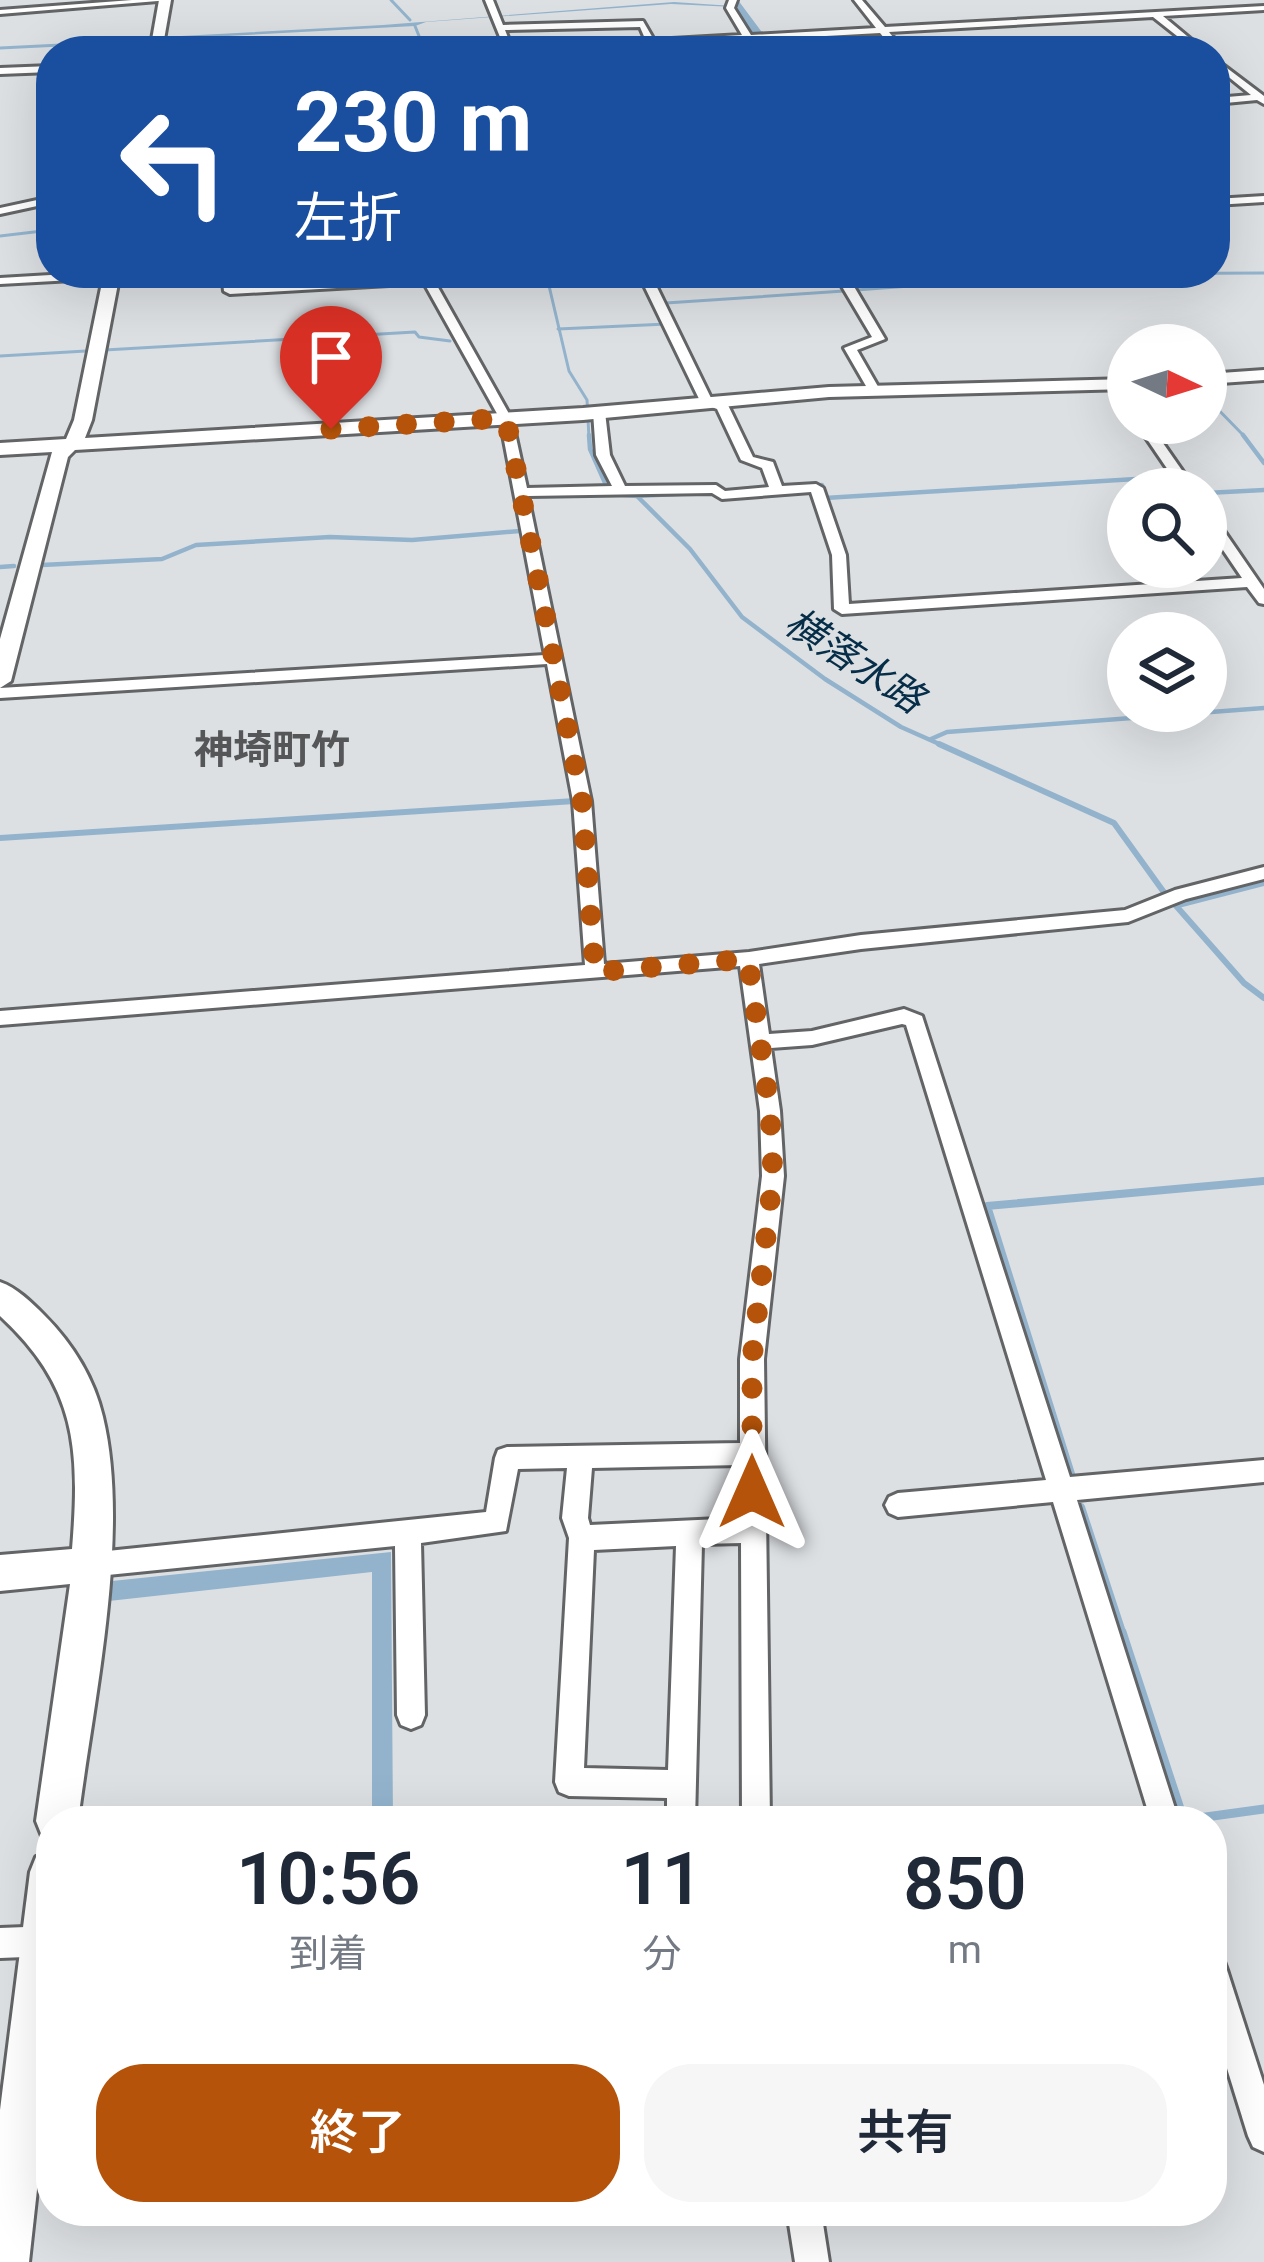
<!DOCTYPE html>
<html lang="ja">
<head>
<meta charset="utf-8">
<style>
  body { margin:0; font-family:Roboto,"Noto Sans JP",sans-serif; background:#f6f6f7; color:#1f2937; height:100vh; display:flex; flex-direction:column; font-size:45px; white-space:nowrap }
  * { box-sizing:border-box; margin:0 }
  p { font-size:39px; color:#747a83 }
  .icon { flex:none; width:66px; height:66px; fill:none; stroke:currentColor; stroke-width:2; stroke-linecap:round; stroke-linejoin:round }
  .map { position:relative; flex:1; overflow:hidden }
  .panel { position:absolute; left:36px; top:1806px; width:1191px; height:420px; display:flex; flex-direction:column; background:#fff; border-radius:48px; box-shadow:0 12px 48px #0002 }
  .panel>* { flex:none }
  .banner { position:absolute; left:36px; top:36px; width:1194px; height:252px; border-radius:48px; box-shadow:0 12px 48px #0002; background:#1a4fa0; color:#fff; overflow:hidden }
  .needle { width:78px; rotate:94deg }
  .fabs { position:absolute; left:1107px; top:324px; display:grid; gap:24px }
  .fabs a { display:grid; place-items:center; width:120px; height:120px; border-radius:50%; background:#fff; box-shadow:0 12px 48px #0002; font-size:60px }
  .pin { position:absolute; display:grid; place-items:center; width:102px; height:102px; color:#fff; margin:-123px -51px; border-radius:50% 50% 50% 0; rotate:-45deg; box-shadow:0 0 12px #0007 }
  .pin .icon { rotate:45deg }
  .me { position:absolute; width:132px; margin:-66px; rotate:0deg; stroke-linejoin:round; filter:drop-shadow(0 0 9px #0008) }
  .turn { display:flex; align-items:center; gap:42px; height:252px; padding:0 60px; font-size:54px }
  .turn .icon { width:156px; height:156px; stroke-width:2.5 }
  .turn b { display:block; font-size:84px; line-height:102px }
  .eta { display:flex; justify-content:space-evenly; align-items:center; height:204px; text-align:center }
  .eta b { font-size:72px; font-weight:600; line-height:84px }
  .primary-button { display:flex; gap:24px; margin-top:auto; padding:24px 60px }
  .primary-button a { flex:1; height:138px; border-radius:48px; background:#b45309; color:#fff; font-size:48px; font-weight:600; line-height:138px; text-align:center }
  .primary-button a+a { background:#f6f6f7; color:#1f2937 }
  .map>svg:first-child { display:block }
  .water { fill:#93b3cd }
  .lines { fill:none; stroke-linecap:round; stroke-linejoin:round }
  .stream-far4 { stroke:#93b3cd; stroke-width:3 }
  .stream-far3 { stroke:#93b3cd; stroke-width:4.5 }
  .stream-far2 { stroke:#93b3cd; stroke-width:6 }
  .stream-far1 { stroke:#93b3cd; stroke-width:8 }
  .stream { stroke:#93b3cd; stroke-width:9 }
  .street-casing { stroke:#626466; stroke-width:6 }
  .secondary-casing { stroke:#626466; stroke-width:6 }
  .street { fill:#fff; fill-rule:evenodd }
  .secondary { fill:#fff; fill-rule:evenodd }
  .route { stroke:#b45309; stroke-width:21; stroke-dasharray:0 37.8 }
  .labels { text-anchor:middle; stroke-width:10; stroke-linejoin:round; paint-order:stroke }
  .far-water-label { font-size:39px; font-style:italic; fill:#062e49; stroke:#dde0e3 }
  .far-quarter-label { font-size:39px; font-weight:bold; fill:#545658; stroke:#dde0e3 }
</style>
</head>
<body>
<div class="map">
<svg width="1264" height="2262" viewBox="0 0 1264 2262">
  <rect width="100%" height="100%" fill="#dde0e3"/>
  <g class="water">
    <path d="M738 0 764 35 753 36 734 7 671 4 426 22 415 26 153 40 150 51H140L143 38 383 25 674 2 733 6Z"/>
    <path d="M391 1552 393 1821H372V1572L109 1601 112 1581Z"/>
  </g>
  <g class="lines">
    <g class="stream-far4">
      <path d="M391 0 410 20"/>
      <path d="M415 26 425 51"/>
      <path d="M0 48 142 41"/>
      <path d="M521 49 575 46"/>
      <path d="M0 236 51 230"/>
      <path d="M546 273 569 371 587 400 589 438"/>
      <path d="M856 290 1074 274 1264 273"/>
      <path d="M666 303 844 291"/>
      <path d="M558 329 667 324"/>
      <path d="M105 350 415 332 419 337 450 341"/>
      <path d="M0 356 86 351"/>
      <path d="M1206 397 1246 438"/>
    </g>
    <g class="stream-far3">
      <path d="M589 435 590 449 610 494 637 496 690 549 742 617 825 679 901 727 946 747"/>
      <path d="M1243 435 1264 463"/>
      <path d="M812 486 822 485 825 498 1169 477 1177 489"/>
      <path d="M1206 493 1264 490"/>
      <path d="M637 496 696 493"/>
      <path d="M42 565 162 559 196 545 330 537 412 540 520 531"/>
      <path d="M0 567 14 566"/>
      <path d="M931 739 947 732 1264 708"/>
    </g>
    <g class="stream-far2">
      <path d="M939 744 1114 823 1163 891 1244 983 1264 998"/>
      <path d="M0 838 575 801"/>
      <path d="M1178 905 1264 883"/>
    </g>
    <g class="stream-far1">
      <path d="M1071 1474 987 1206 1264 1181"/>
      <path d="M1081 1507 1123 1635"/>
    </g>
    <g class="stream">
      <path d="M1122 1632 1184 1821"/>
      <path d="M1184 1820 1264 1809"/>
    </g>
    <g class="street-casing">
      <g id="street">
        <path d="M132 0H170L0 14V10Z"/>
        <path d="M485 0H493L503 25 643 21 654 40 742 35 726 8 729 0H737L734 8 751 35 876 28 854 0H862L885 27 1264 6V10L1163 16 1205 51H1196L1153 17 889 32 904 51H895L880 33 754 40 756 44 752 47 745 40 652 48 509 51 646 41 640 27 505 30 509 40 502 42Z"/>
        <path d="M1215 59 1264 96V104L1257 100 1215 104V98L1251 95 1215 66Z"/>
        <path d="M51 66V72L0 74V68Z"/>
        <path d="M1264 196V202L1215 205V199Z"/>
        <path d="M51 197V203L0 214V208Z"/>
        <path d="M84 273H152L146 276 0 284V278Z"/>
        <path d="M222 273H234L235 287 420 276 418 273H535L529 276 435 282 512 419 527 488 612 486 596 455 593 412 599 408 605 412 610 455 625 486 716 485 725 491 769 487 762 468 741 460 717 409 701 403 638 273H650L712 400 727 403 753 457 773 462 782 486 816 484 823 488 846 555 849 604 1242 578 1206 525V511L1211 512 1264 589V604L1259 603 1247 587 842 614 834 609 832 555 811 492 722 499 712 493 528 496 591 801 604 964 749 952 861 935 1125 910 1175 890 1264 867V879L1186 899 1128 922 861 949 759 964 769 1034 812 1031 904 1009 922 1016 1070 1477 1264 1460V1482L1077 1500 1179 1821H1151L1053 1502 898 1517 889 1513 885 1505 889 1497 898 1493 1046 1480 906 1025 902 1024 812 1045 771 1048 780 1111 784 1176 764 1359 770 1821H742L741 1543 702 1544 695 1821H667V1798L569 1796 559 1792 555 1782 569 1538 562 1518 567 1468 518 1469 506 1531 421 1543 425 1715 421 1725 411 1729 401 1725 397 1715 395 1546 88 1577 79 1574 75 1565 79 1556 88 1553 486 1512 495 1458 498 1450 507 1447 740 1443V1359L762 1176 760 1111 740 966 0 1025V1011L585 965 573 801 547 664 0 698V688L545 655 500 419 424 283 230 294 224 291ZM741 1465V1518L590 1525 588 1518 592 1468ZM676 1546 668 1770 584 1768 594 1550Z"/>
        <path d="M834 273H846L885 339 857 350 880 390 878 393H870L844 348 872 337Z"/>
        <path d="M1111 381H1119L1128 393V406L1111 387Z"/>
        <path d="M1136 423H1149L1195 489H1181Z"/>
        <path d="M51 1926V1956L0 1958V1928Z"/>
        <path d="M1212 1955 1223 1959 1227 1970 1264 2085V2152L1253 2147 1248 2136 1212 2020Z"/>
        <path d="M787 2211H821L829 2262H795Z"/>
      </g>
    </g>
    <g class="secondary-casing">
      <g id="secondary">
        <path d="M159 0H171L162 51H150Z"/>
        <path d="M104 273H120L92 420 85 438 583 408 829 387 1128 379V389L829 397 583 420 75 450 68 457 11 681 0 688V639L52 452 0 455V443L66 439 74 420Z"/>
        <path d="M1264 370V380L1206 384V374Z"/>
        <path d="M0 1282C17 1288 31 1302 44 1315 72 1343 94 1378 103 1417 131 1534 93 1702 78 1821H51V1839L42 1836 36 1821 70 1584 0 1591V1555L72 1549C80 1449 77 1387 0 1316Z"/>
        <path d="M51 1851V2063L29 2262H0V2110L30 1872 36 1857Z"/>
      </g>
    </g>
    <use href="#street" class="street"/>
    <use href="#secondary" class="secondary"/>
  </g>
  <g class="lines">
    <path class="route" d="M331 429 506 418 582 801 595 972 748 959 770 1111 773 1176 752 1359V1492"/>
  </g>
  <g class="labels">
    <g class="far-water-label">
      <text transform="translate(855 660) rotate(33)" y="14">横落水路</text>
    </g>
    <g class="far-quarter-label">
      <text x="272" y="763">神埼町竹</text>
    </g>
  </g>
</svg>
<div class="fabs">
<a><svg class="needle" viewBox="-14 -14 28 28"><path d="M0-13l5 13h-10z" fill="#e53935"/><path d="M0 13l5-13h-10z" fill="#747a83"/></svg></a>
<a><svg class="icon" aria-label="search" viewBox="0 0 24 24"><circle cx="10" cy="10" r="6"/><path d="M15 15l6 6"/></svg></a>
<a><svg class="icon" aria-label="layers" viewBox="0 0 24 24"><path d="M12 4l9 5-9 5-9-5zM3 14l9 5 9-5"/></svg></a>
</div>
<div class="pin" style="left:331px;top:429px;background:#d93025"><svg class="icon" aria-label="arrive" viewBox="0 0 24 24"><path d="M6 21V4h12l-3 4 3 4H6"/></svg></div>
<svg class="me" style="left:752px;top:1492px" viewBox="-20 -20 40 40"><path d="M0-17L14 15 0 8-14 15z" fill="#b45309" stroke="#fff" stroke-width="4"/></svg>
<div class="banner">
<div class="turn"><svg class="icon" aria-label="left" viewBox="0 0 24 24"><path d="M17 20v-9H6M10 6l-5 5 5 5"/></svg><div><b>230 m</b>左折</div></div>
</div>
<section class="panel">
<div class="eta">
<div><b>10:56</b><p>到着</p></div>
<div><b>11</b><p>分</p></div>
<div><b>850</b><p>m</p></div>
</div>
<div class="primary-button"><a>終了</a><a>共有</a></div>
</section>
</div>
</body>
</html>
